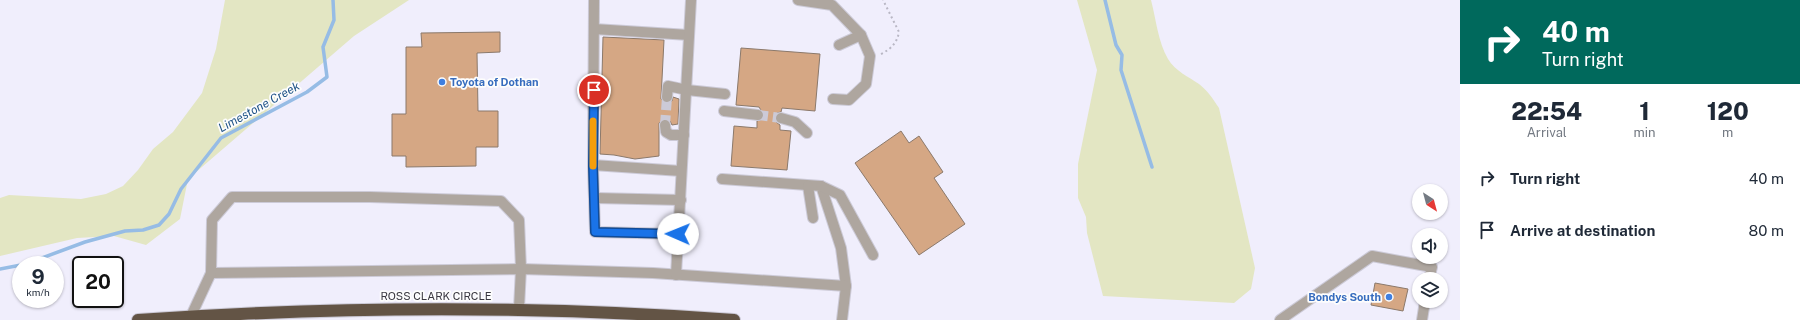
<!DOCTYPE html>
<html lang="en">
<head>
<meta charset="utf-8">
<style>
  body { margin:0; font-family:"Public Sans",sans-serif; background:#f6f6f7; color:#1f2937; height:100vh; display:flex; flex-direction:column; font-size:15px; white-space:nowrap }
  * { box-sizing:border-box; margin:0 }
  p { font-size:13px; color:#747a83 }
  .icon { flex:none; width:22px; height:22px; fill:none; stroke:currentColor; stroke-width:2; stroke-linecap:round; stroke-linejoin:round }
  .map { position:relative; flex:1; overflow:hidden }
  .sheet { display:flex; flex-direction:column; background:#fff; width:340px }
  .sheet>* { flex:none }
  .top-card { background:#00695c; color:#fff; overflow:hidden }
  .needle { width:26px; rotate:144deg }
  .fabs { position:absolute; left:1412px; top:184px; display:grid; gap:8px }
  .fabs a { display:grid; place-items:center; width:36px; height:36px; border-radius:50%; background:#fff; box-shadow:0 1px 3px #0004; font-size:20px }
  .speed { position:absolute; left:12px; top:256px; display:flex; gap:8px; font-size:20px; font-weight:700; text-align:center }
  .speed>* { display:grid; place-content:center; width:52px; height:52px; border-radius:50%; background:#fff; box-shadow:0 1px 3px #0004; line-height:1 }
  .speed small { font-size:10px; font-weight:400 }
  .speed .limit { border:2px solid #111; border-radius:6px; background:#fff; color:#111 }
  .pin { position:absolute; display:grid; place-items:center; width:34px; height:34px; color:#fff; margin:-17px; border:2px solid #fff; border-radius:50%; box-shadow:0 1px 4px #0007 }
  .me { position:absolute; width:44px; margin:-22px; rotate:271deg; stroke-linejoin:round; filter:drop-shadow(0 0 3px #0008) }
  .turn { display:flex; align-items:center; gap:14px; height:84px; padding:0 16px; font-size:18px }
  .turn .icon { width:52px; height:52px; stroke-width:2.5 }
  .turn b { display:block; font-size:28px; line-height:34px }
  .eta { display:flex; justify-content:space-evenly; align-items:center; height:68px; text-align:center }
  .eta b { font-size:24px; font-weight:800; line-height:28px }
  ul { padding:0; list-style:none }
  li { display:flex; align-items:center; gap:12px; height:52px; padding:0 16px }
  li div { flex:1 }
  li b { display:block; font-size:15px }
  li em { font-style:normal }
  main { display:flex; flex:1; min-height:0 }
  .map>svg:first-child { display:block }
  .green { fill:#e3e6c3 }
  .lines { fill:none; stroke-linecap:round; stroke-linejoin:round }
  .stream { stroke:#96bce5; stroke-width:3.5 }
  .building { fill:#d5a784; stroke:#8b796b }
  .minor-tunnel { stroke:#cccad7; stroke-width:10; stroke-dasharray:10 5; stroke-linecap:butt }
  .minor-casing { stroke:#cccad7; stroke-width:12 }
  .highway-casing { stroke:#cccad7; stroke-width:14 }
  .path { stroke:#b9b7c4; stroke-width:2; stroke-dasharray:2 3; stroke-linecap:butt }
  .minor { stroke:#aea69f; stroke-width:10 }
  .highway { stroke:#635445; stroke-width:12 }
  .route-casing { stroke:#114b97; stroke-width:10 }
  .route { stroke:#1a73e8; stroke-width:7 }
  .slow { stroke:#f59e0b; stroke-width:7 }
  .shop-dot { fill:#3f7fe0; stroke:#fdfdfd; stroke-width:1.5 }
  .labels { text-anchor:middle; stroke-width:3.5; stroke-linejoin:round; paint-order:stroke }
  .shop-label { font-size:11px; font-weight:bold; fill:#366cbe; stroke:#fdfdfd; text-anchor:start }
  .street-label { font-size:11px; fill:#3a3841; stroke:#fdfdfd }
  .water-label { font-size:12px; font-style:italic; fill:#1f5387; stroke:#fdfdfd }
</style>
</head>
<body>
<main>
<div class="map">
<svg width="1460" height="320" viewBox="0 0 1460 320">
  <rect width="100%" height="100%" fill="#f0eefc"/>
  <g class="green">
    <path d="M225 0H409L354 36 188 179 180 219 146 245 114 236 77 238 0 256V198L9 195 81 199 106 194 123 186 138 170 153 149 173 132 202 93 216 49Z"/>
    <path d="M1077 0H1151C1156 19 1158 42 1168 59 1175 71 1189 77 1199 84 1208 91 1213 99 1219 108L1255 268 1251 289 1234 303 1103 296 1087 233 1086 217 1078 198V164L1097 70Z"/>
  </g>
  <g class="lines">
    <g class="stream">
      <path d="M1105 0 1116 45 1122 55 1121 70 1152 167"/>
      <path d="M23 265 85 242 125 231 143 230 159 225 169 214 181 189 221 138 307 92 327 77 323 47 334 20 333 0"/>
      <path d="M0 269 21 265"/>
    </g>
  </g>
  <g class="building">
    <path d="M500 32V52L477 53 478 111H498V147H476V166L406 167V156H392V114H406V47H422L421 33Z"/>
    <path d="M603 37 664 40 661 99 667 103 672 101 673 97 679 99 678 124 672 125 670 121 664 119 659 123V156L635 159 614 155 600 154Z"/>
    <path d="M741 48 820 54 815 111 782 108 781 112 777 113 775 117 776 122 780 125V130L791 131 787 170 731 166 734 126 757 128V121L763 119 764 115 759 107 736 105Z"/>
    <path d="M901 131 909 143 919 136 943 172 934 178 965 224 919 255 855 163Z"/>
    <path d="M1375 283 1408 289 1403 311 1371 305Z"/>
  </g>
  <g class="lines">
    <g class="minor-tunnel">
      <path d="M758 115 781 118"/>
      <path d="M665 125 667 97"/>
    </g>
    <g class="minor-casing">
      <g id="minor">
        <path d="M798 0 832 5 861 35 870 56 866 84 849 100 833 99"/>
        <path d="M594 29 689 35"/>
        <path d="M839 45 861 35"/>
        <path d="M667 97 668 86 687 90 725 94"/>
        <path d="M724 111 758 115"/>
        <path d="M781 118 795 122 807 133"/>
        <path d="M665 125 666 132 671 135H684"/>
        <path d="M593 165 594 0"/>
        <path d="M722 179 821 186 841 248 846 286 842 320"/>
        <path d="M808 186 813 218"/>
        <path d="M821 186 840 195 873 255"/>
        <path d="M595 198 681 200"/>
        <path d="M678 234 595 232 593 165 681 171"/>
        <path d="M211 273 521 269 653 273 846 286"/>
        <path d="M676 275 691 0"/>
        <path d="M191 316 211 273 212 220 232 197H370L501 201 519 220 521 269 519 308"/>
        <path d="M1280 320 1372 256 1432 267 1429 279"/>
        <path d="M1422 320 1425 301"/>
      </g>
    </g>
    <g class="highway-casing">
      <path id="highway" d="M138 320C338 306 534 305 734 320"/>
    </g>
    <path class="path" d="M881 54C891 49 897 43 899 32L883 0"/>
    <use href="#minor" class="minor"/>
    <use href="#highway" class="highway"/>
  </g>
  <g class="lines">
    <g class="route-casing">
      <path id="route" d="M594 90 593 166 595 232 678 234"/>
    </g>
    <use href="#route" class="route"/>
    <path class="slow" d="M593 166V121"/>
  </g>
  <g class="shop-dot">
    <circle cx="442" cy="82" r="4"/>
    <circle cx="1389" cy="297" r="4"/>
  </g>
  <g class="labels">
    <g class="shop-label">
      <text x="450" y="86">Toyota of Dothan</text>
      <text x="1381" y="301" text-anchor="end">Bondys South</text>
    </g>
    <g class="street-label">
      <text x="436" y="300">ROSS CLARK CIRCLE</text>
    </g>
    <g class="water-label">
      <text transform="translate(259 107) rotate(-29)" y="4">Limestone Creek</text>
    </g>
  </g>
</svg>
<div class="fabs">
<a><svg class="needle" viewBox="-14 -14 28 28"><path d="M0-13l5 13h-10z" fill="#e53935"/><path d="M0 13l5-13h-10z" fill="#747a83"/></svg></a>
<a><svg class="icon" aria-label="sound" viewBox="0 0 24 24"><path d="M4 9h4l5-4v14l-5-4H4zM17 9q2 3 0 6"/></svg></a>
<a><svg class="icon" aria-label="layers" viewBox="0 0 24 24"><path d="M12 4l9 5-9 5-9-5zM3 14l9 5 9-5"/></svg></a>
</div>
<div class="speed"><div>9<small>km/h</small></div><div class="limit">20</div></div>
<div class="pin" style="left:594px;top:90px;background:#d93025"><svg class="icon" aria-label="arrive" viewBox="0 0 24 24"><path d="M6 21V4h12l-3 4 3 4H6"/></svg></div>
<svg class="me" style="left:678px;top:234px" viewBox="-20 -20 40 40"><circle r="19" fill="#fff"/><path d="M0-13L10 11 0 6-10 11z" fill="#1a73e8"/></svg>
</div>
<section class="sheet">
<div class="top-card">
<div class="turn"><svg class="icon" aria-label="right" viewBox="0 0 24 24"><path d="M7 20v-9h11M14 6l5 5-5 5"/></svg><div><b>40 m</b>Turn right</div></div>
</div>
<div class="eta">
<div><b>22:54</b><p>Arrival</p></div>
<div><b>1</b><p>min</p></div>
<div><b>120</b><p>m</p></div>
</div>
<ul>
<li><svg class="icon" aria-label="right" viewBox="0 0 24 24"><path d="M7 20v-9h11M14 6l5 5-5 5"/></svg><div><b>Turn right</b></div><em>40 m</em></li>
<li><svg class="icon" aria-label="arrive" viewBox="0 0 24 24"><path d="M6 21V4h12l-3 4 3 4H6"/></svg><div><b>Arrive at destination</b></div><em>80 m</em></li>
</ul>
</section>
</main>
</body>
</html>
